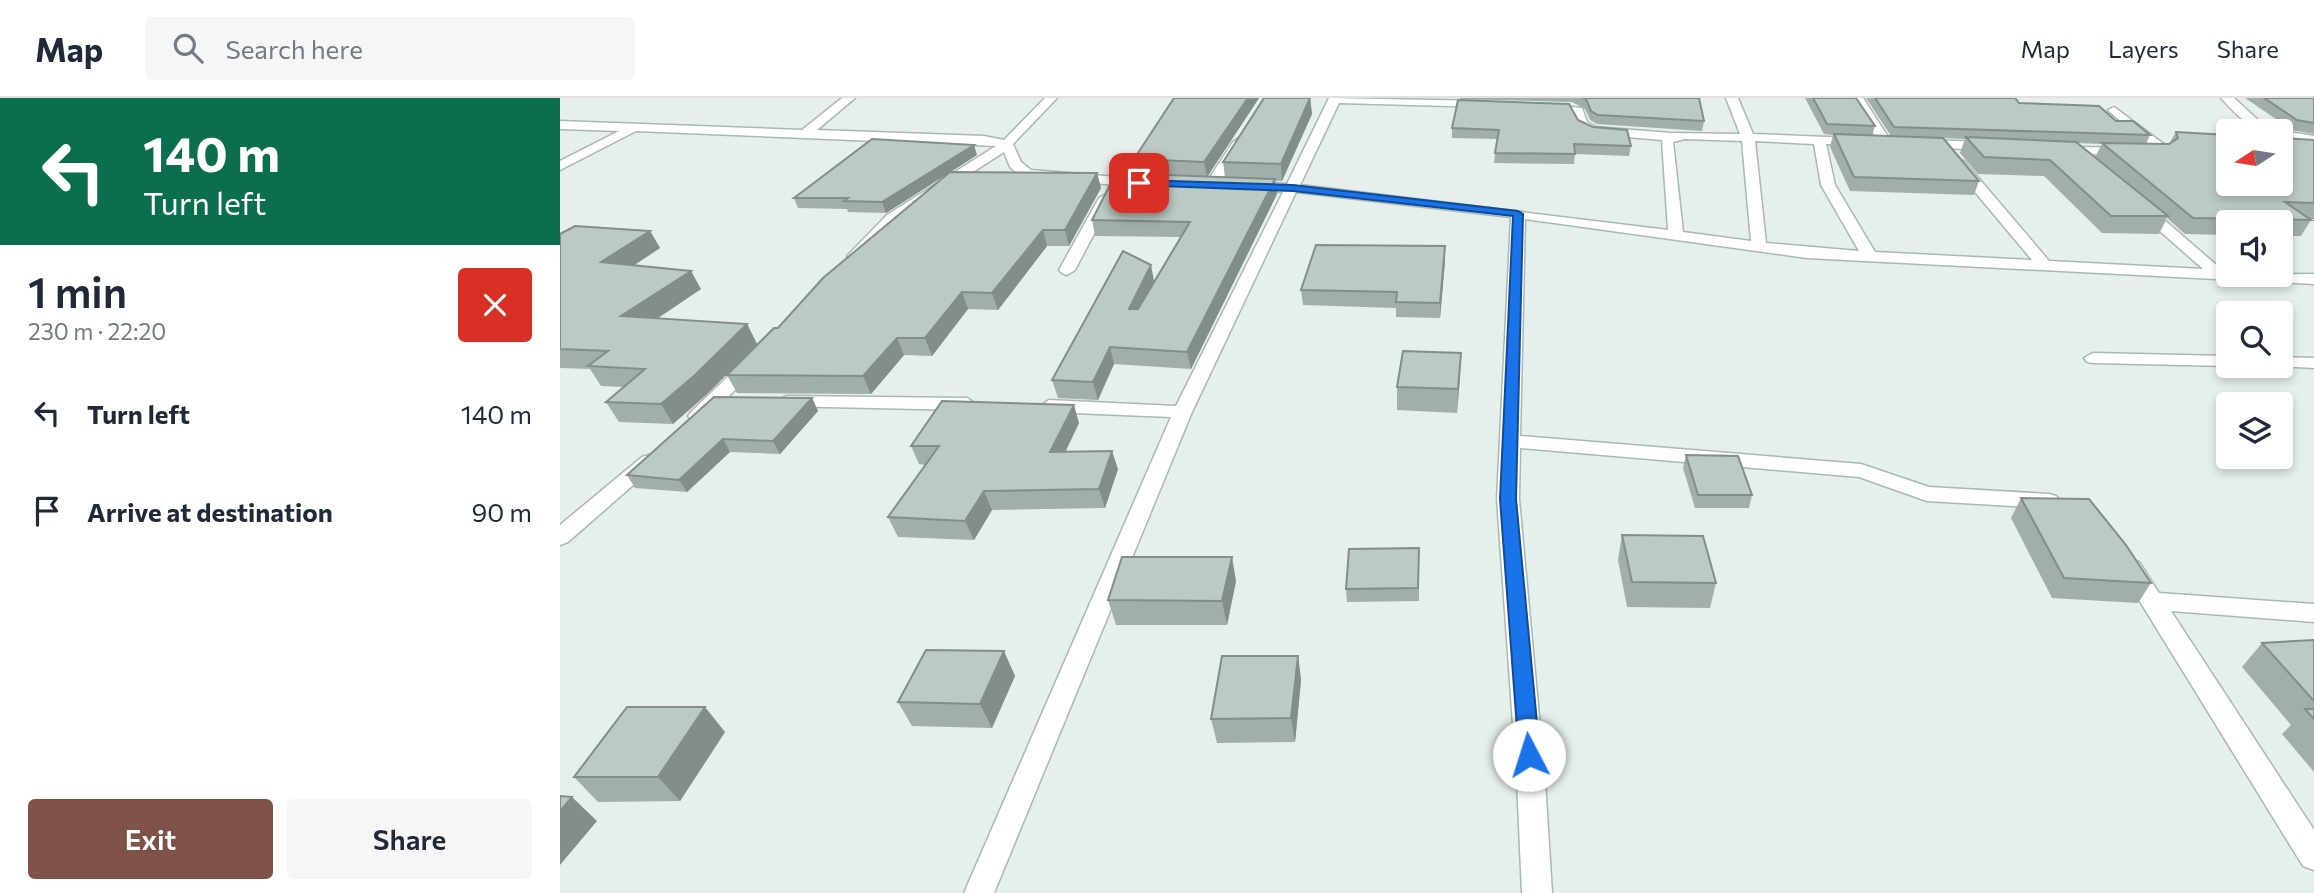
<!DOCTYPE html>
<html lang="en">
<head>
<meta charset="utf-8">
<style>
  body { margin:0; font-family:Commissioner,sans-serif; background:#f6f6f7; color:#1f2937; height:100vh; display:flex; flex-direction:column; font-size:26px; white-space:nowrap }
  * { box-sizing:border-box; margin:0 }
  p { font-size:23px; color:#747a83 }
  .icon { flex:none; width:38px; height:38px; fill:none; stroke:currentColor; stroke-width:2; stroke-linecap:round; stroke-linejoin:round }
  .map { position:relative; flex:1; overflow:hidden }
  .side { display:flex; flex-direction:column; background:#fff; width:560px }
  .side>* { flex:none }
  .top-card { background:#0b6e4f; color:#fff; overflow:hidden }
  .needle { width:46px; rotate:258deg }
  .fabs { position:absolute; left:1656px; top:21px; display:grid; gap:14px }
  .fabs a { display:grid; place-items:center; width:77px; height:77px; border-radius:7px; background:#fff; box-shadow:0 4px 10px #0003; font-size:35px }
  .pin { position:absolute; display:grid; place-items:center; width:60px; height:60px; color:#fff; margin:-30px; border-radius:14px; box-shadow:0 4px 10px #0006 }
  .me { position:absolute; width:77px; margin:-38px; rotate:355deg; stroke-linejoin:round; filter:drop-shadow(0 0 5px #0008) }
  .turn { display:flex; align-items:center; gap:24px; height:147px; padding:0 28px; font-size:32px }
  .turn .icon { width:91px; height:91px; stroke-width:2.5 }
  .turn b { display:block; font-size:49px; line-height:60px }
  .round { display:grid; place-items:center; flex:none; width:74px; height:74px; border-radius:7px; background:#f6f6f7 }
  .head { display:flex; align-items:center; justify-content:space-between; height:119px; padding:0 28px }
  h1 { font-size:42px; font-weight:600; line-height:52px }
  .button { display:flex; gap:14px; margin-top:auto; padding:14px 28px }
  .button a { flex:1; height:80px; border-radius:7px; background:#7f5249; color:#fff; font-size:28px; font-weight:600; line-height:80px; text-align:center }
  .button a+a { background:#f6f6f7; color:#1f2937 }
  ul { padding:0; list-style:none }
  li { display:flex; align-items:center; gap:21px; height:98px; padding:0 28px }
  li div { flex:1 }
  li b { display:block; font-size:26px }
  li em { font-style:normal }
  header { display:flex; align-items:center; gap:42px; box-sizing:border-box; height:98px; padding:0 35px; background:#fff; border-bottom:2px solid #e0e1e3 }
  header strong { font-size:33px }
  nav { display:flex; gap:38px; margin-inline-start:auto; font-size:24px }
  .search { width:490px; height:63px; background:#f6f6f7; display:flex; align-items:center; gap:18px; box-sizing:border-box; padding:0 24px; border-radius:7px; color:#747a83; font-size:26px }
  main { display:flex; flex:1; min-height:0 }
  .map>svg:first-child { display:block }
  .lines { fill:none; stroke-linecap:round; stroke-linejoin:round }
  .minor-casing { stroke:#a8b8b2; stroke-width:3 }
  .minor { fill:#fff; fill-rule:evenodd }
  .wall { fill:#a1aea9; fill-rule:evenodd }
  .shaded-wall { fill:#838d89 }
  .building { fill:#bbcac4; stroke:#838d89; stroke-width:2 }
  .route { fill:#1a73e8; stroke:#114b97; stroke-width:2 }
</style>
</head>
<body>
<header>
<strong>Map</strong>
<div class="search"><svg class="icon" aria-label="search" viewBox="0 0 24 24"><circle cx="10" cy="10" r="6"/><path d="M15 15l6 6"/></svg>Search here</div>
<nav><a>Map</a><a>Layers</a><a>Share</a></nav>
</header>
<main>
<section class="side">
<div class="top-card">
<div class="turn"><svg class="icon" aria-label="left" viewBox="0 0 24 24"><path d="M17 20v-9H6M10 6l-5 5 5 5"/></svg><div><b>140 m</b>Turn left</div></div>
</div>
<div class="head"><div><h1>1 min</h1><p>230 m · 22:20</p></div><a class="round" style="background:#d93025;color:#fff"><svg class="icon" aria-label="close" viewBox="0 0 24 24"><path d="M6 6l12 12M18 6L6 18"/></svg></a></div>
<ul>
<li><svg class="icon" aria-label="left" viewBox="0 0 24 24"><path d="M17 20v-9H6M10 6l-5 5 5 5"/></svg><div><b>Turn left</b></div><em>140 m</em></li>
<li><svg class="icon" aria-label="arrive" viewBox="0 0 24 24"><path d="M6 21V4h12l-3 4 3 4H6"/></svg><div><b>Arrive at destination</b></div><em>90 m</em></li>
</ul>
<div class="button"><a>Exit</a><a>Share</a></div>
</section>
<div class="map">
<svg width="1754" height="795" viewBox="0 0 1754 795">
  <rect width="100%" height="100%" fill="#e6efeb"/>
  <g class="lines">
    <g class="minor-casing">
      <g id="minor">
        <path d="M282 0H295L257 32 424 38 444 42 485 0H497L453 46 461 64 471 72 581 81 588 85 581 89 462 79 450 69 444 54 337 123 300 161 295 163 287 158 290 155 327 117 436 48 76 33 0 72V63L59 33 0 31V23L242 32Z"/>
        <path d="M769 0 926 3 932 6 926 9 779 5 740 87 1108 132 1102 42 1033 36 1018 29 1013 15 979 10V6L1022 10 1027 24 1036 29 1111 35 1180 36 1166 0H1178L1193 36 1317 41 1291 0H1303L1332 45 1330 48 1266 46 1275 87 1315 154 1472 162 1394 69 1393 66 1399 62 1404 63 1489 163 1643 171 1576 112 1574 109 1581 105 1586 106 1662 172H1668V177L1754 176V186L1247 160 965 121 960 338 1301 366 1369 389 1489 396 1496 398 1500 403 1496 408 1489 410 1367 403 1299 379 960 350 959 401 985 683 992 795H962L957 683 937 401 951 119 736 94 632 314 434 795H404L611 319 489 314 480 308 489 302 616 308 723 94 690 92 683 88 690 84 727 86ZM1125 41 1182 43 1191 143 1123 134 1113 44ZM1195 43 1254 46 1261 87 1299 153 1206 145Z"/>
        <path d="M1661 0H1674L1699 23 1717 32 1754 38V46L1720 39V33C1692 33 1680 21 1661 0Z"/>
        <path d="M1554 9 1605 47 1608 54 1606 57 1508 56V50L1512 49 1593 50 1550 14 1548 12Z"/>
        <path d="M679 40 685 44 659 87 657 90H647L645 87 673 44Z"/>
        <path d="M1360 42 1429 44 1435 48 1429 52 1356 49 1354 46Z"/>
        <path d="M546 96 553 100 515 172 507 177 502 175 499 172 539 100Z"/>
        <path d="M1533 255 1668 258V268H1670H1668L1533 265 1527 264 1524 260Z"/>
        <path d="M1720 259 1754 260V270L1714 268H1720Z"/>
        <path d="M190 262 199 267 196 271 145 322H131L128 318 131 314 184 263Z"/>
        <path d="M226 298 407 300 416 306 407 312 219 308 217 304Z"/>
        <path d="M89 357 96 359 99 363 96 367 8 444 0 447V427L82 359Z"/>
        <path d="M1571 462 1579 464 1599 495 1754 506V524L1611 513 1754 732V772L1743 768 1563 476 1560 470 1563 464Z"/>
      </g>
    </g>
    <use href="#minor" class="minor"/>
  </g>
  <g class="wall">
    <path d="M614 0H699L647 79H665L663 64 750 0 752 16 722 83H715L717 96 631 271 554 266 538 302 498 300 492 282 594 183 620 139 535 138 532 122 577 76 574 61Z"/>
    <path d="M900 0H1139L1144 23 1142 33 1037 26 1030 22 1025 11 1012 4 900 1Z"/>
    <path d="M1245 0H1296L1315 28 1312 37 1331 38 1306 0H1455L1459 5 1556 23 1590 37 1586 46H1609L1616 34 1754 42V121H1749L1751 122 1741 138H1720V124H1668V137L1625 136 1607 120 1599 136 1542 135 1484 78 1418 76 1400 55 1405 41 1356 39 1419 83 1414 97 1290 93 1270 49 1273 37 1264 36ZM1517 45 1542 46 1535 59Z"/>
    <path d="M1685 0H1754V36L1732 32Z"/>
    <path d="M1018 22 1071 48 1069 58 1015 56 1014 66 934 65 937 41 892 40V30Z"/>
    <path d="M417 57 326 115 288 114 287 111 238 110 234 100Z"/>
    <path d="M537 75 541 90 509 148H487L438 212 408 211 372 258 344 257 311 296 177 295 167 277 218 230Z"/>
    <path d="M90 133 100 150 74 167 141 191 97 221 187 226 197 246 146 297 113 326 59 324 46 304 64 289 41 288 30 271 0 270V136Z"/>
    <path d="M885 163 880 220 836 219V210L743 207 741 192Z"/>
    <path d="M900 278 897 315 837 312V289Z"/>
    <path d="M252 300 258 313 220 356 170 354 127 394 75 390 67 377Z"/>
    <path d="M519 325 506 353 558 371 545 410 432 412 414 442 338 439 328 419 366 367 359 366 351 348Z"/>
    <path d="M1126 357 1192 397 1189 410H1135L1123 370Z"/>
    <path d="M1461 400 1591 485 1578 505 1492 500 1451 420Z"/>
    <path d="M1062 437 1156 485 1150 510 1067 509 1058 462Z"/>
    <path d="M859 450V503L787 504 786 491Z"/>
    <path d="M676 483 667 527H556L548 502Z"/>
    <path d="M1754 542V674L1722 636 1731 627 1682 569 1702 545Z"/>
    <path d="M738 558 741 582 735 644 657 645 651 621Z"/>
    <path d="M455 578 432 630 352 628 338 604Z"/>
    <path d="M165 634 120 703 38 704 14 679Z"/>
  </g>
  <g class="shaded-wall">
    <path d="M688 0H699L647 79 644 64Z"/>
    <path d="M750 0 752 16 722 83 721 66Z"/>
    <path d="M414 47 417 57 326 115 322 104Z"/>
    <path d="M537 75 541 90 509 148 505 132Z"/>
    <path d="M715 81 717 96 631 271 627 254Z"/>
    <path d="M483 132 487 148 438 212 432 195Z"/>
    <path d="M90 133 100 150 52 182 41 164Z"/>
    <path d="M885 148V163L880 220V205Z"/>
    <path d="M591 167 594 183 573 228 569 211Z"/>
    <path d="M131 173 141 191 72 237 61 218Z"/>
    <path d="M402 194 408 211 372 258 365 240Z"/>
    <path d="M187 226 197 246 146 297 113 326 101 306Z"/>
    <path d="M337 240 344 257 311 296 303 278Z"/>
    <path d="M550 249 554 266 538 302 533 284Z"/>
    <path d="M901 255 900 278 897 315 898 291Z"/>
    <path d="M252 300 258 313 220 356 213 343Z"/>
    <path d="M514 307 519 325 496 372 490 354Z"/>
    <path d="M163 341 170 354 127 394 119 382Z"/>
    <path d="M552 353 558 371 545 410 539 391Z"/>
    <path d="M424 393 432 412 414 442 405 423Z"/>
    <path d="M672 459 676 483 667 527 662 503Z"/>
    <path d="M444 553 455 578 432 630 420 606Z"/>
    <path d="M738 558 741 582 735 644 731 620Z"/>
    <path d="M145 609 165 634 120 703 98 679Z"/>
    <path d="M12 699 37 723 0 767V713Z"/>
  </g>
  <g class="building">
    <path d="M614 0H688L644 64 574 61Z"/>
    <path d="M704 0H750L721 66 663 64Z"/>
    <path d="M1023 0H1139L1144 23 1038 17 1031 13 1026 1Z"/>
    <path d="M1253 0H1296L1315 28 1267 26Z"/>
    <path d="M1315 0H1455L1459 5 1539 8 1556 23H1573L1590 37 1334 29Z"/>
    <path d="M1704 0H1754V25L1737 22Z"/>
    <path d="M898 2 1009 6 1018 22 1033 29 1067 32 1071 48 1014 46 1015 56 935 55 939 32 892 30Z"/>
    <path d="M1616 34 1668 37V86H1720V40L1754 42V105L1725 104 1751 122 1633 120 1542 45 1609 46 1618 40Z"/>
    <path d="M1274 36 1383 40 1419 83 1294 79Z"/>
    <path d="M1406 39 1516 44 1608 118H1551L1490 62 1424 59Z"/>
    <path d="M312 41 414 47 322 104 284 103 288 100H234Z"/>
    <path d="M390 74 537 75 505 132H483L432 195 402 194 365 240H337L303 278 167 277 214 230H218L263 180Z"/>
    <path d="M556 75 715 81 627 254 550 249 533 284 492 282 563 153 591 167 569 211H578L630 124 532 122Z"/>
    <path d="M15 128 90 133 41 164 131 173 61 218 187 226 135 277 101 306 46 304 85 271 28 268 48 253 0 251V136Z"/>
    <path d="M756 147 885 148 880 205 836 204 837 194 741 192Z"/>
    <path d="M843 253 901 255 898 291 837 289Z"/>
    <path d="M154 299 252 300 213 343 163 341 119 382 67 377Z"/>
    <path d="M382 303 514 307 490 354 552 353 539 391 424 393 405 423 328 419 379 348H351Z"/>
    <path d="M1126 357 1178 358 1192 397H1138Z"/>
    <path d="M1461 400 1529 401 1566 447 1591 485 1504 480Z"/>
    <path d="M1062 437 1143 438 1156 485 1072 484Z"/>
    <path d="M859 450 858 490 786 491 789 451Z"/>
    <path d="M562 459H672L662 503 548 502Z"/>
    <path d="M1754 542V603L1702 545Z"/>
    <path d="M366 552 444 553 420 606 338 604Z"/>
    <path d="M662 558H738L731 620 651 621Z"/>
    <path d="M67 609H145L98 679H14Z"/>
    <path d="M1745 611H1754V621Z"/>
    <path d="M0 698 12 699 0 713Z"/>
  </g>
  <path class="route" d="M579 82 733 87 958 113 963 116 956 401 980 657 977 664 969 666 962 664 959 657 940 401 953 118 733 93 575 87 573 85Z"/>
</svg>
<div class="fabs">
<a><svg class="needle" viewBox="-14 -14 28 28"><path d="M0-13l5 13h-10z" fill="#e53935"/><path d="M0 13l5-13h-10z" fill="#747a83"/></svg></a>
<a><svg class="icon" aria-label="sound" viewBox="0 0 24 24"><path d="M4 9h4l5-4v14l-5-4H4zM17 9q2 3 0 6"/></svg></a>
<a><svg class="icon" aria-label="search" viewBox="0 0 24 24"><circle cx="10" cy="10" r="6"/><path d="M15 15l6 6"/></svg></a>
<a><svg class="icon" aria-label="layers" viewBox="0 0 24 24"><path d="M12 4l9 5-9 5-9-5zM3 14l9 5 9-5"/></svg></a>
</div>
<div class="pin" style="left:579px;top:85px;background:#d93025"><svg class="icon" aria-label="arrive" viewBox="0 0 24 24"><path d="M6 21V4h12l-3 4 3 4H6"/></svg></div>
<svg class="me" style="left:969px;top:657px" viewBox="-20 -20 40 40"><circle r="19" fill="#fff"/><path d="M0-13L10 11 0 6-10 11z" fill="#1a73e8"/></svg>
</div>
</main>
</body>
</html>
